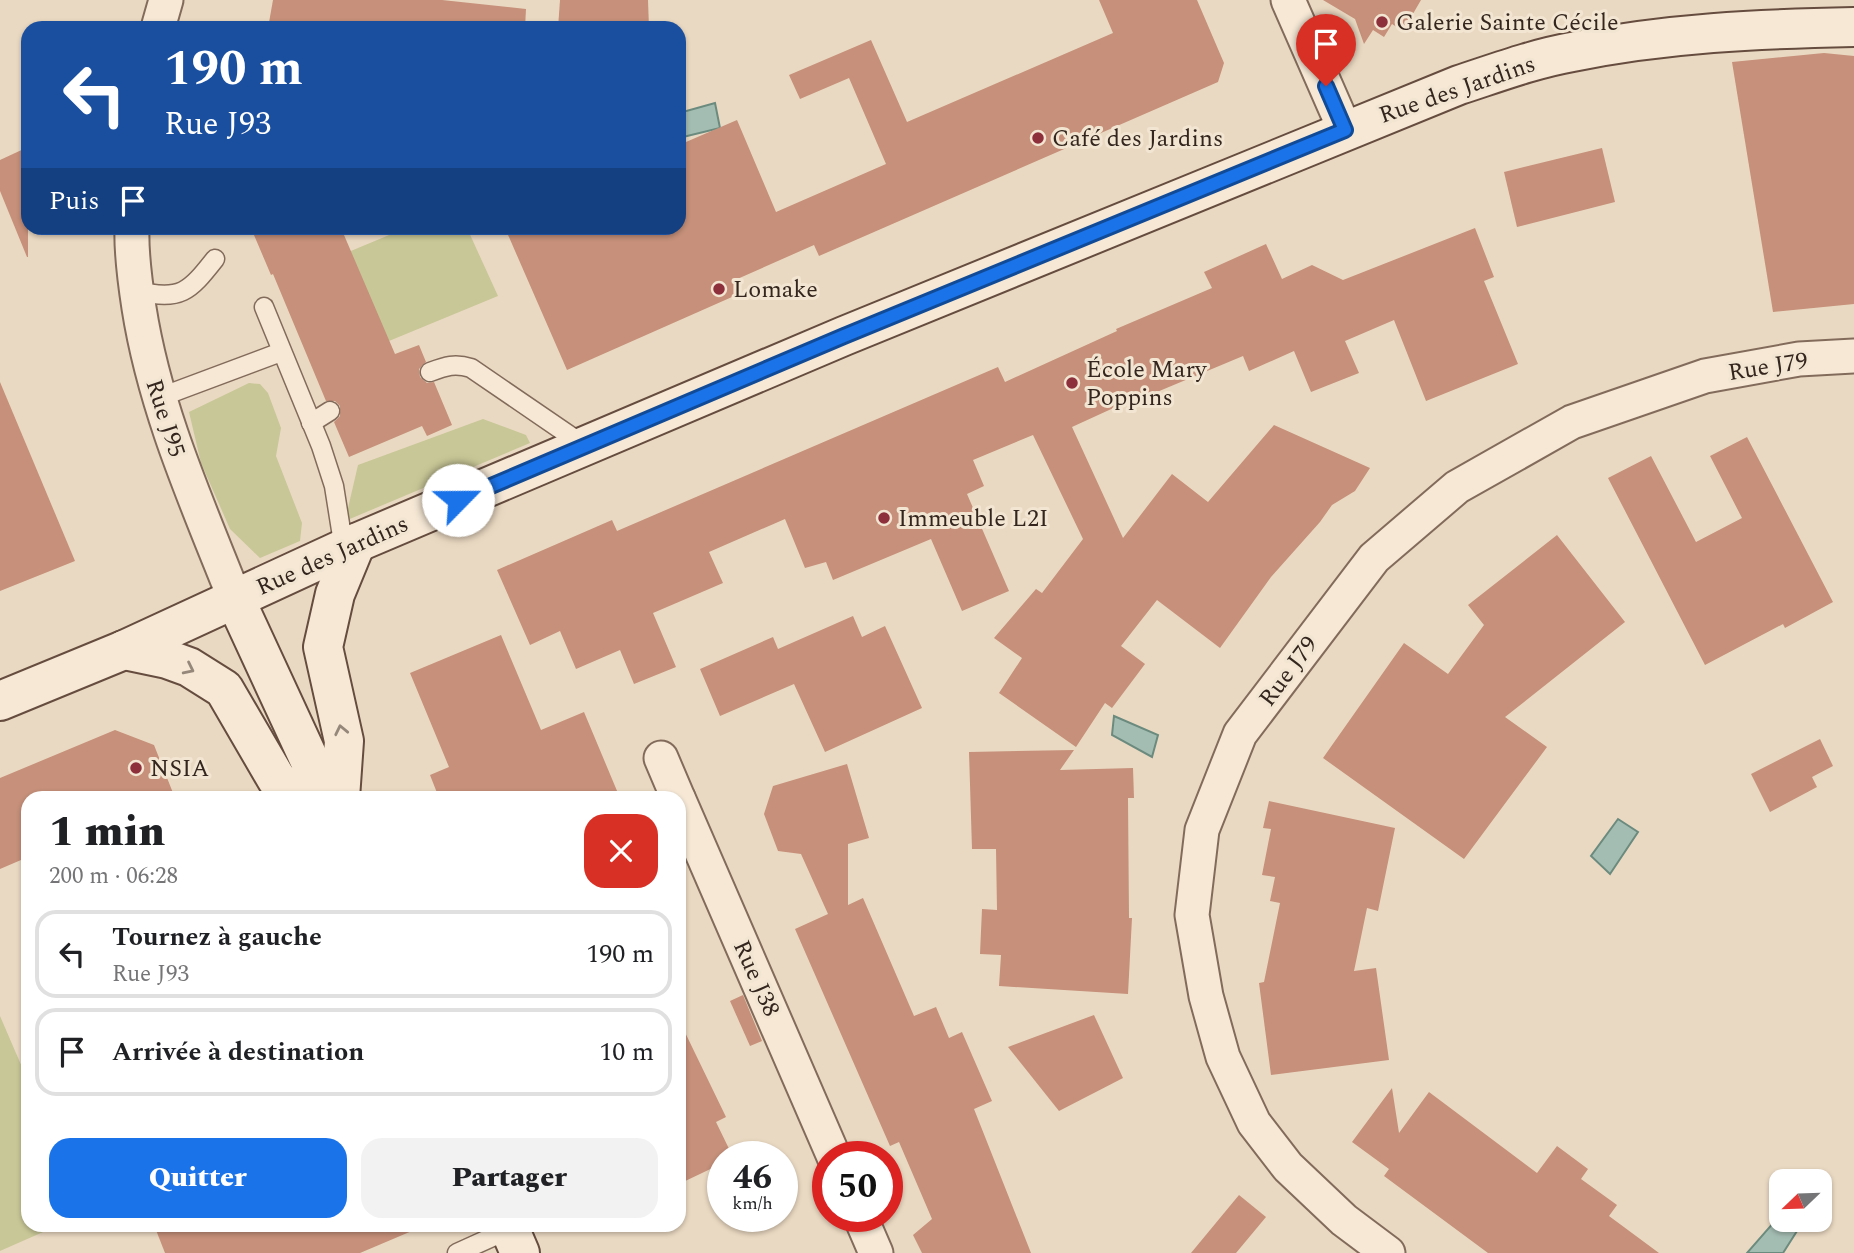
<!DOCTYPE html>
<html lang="fr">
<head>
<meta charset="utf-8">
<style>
  body { margin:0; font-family:Spectral,serif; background:#f2f2f2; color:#202124; height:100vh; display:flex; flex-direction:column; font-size:26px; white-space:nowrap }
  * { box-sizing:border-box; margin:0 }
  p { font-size:23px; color:#757577 }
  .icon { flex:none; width:38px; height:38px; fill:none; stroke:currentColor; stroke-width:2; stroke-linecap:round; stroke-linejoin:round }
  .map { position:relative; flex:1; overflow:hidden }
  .panel { position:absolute; left:21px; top:791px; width:665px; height:441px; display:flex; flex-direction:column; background:#fff; border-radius:21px; box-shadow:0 2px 5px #0004 }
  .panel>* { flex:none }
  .banner { position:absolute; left:21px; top:21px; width:665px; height:214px; border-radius:21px; box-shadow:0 2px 5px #0004; background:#1a4fa0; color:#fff; overflow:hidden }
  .needle { width:46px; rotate:247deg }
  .controls { position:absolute; left:1769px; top:1169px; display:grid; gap:14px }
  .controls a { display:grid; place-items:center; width:63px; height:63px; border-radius:14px; background:#fff; box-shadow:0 2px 5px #0004; font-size:35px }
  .speed { position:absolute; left:707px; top:1141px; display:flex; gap:14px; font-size:35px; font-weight:700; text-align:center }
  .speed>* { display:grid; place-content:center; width:91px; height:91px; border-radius:50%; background:#fff; box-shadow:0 2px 5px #0004; line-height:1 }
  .speed small { font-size:18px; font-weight:400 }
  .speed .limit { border:10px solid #d22; background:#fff; color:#111 }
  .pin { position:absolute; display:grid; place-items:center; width:60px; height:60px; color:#fff; margin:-72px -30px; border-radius:50% 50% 50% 0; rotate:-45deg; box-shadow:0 0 7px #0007 }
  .pin .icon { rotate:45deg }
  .me { position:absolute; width:77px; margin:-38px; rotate:67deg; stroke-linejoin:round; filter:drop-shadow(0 0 5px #0008) }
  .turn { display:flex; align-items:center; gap:24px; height:147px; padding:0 28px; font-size:32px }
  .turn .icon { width:91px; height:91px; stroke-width:2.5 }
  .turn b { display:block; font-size:49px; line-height:60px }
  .then { display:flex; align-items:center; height:66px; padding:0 28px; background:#0003; gap:14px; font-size:26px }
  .round { display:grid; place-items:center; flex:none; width:74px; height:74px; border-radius:21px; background:#f2f2f2 }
  .overview { display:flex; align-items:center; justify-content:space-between; height:119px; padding:0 28px }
  h1 { font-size:42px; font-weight:800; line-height:52px }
  .action { display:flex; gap:14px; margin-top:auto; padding:14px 28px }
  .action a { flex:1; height:80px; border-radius:21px; background:#1a73e8; color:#fff; font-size:28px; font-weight:800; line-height:80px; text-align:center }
  .action a+a { background:#f2f2f2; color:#202124 }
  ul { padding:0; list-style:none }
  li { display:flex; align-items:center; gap:21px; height:88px; margin:0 14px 10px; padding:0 14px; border:4px solid #e0e0e0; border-radius:21px }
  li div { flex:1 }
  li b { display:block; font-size:26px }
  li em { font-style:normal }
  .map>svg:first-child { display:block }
  .green { fill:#c8c797 }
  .water { fill:#a4bdb3; stroke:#6c8b7f; stroke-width:2 }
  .building { fill:#c6907a }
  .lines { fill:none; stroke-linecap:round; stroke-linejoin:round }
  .lane-casing { stroke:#836b5b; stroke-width:21 }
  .street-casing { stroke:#836b5b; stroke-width:37 }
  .secondary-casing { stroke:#654c3e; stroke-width:42 }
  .lane { stroke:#f6e8d5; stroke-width:18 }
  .street { stroke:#f6e8d5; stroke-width:33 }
  .secondary { stroke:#f6e8d5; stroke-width:38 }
  .oneway { stroke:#95877a }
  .route-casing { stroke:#114b97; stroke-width:18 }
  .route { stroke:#1a73e8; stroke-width:12 }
  .poi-dot { fill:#8e2f3c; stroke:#f2e5d1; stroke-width:2.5 }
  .labels { text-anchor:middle; stroke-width:6; stroke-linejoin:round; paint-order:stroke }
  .poi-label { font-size:24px; fill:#34261e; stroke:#f2e5d1; text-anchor:start }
  .street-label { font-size:24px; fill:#34261e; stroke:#f2e5d1 }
</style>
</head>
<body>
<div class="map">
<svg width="1854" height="1253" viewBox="0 0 1854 1253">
  <rect width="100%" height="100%" fill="#ead9c2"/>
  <g class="green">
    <path d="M406 228H467L498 296 389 341 322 263Z"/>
    <path d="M249 383 260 384 268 393 281 428 276 456 302 523 300 541 260 558 230 529 201 463 189 412Z"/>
    <path d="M483 419 526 435 530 443 345 521 358 465Z"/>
    <path d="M0 1016 28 1081V1225H59L0 1251Z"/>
  </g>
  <g class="water">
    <path d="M715 103 720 128 679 138V113Z"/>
    <path d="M1114 716 1158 735 1152 757 1112 735Z"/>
    <path d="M1618 819 1638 832 1610 874 1591 856Z"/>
    <path d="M1781 1214 1782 1220H1804L1783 1253H1747Z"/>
  </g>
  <g class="building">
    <path d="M273 0H442L526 9 525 28H268Z"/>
    <path d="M560 0H648L649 28H558Z"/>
    <path d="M1099 0H1197L1224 63 1218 82 819 256 814 245 735 280 741 293 567 370 505 228H679V145L737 120 776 212 886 164 849 78 800 99 789 75 871 40 907 122 1113 33Z"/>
    <path d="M1323 0H1421L1403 31 1392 24 1384 37 1373 30 1364 44 1355 19Z"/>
    <path d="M1824 53 1854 56V304L1773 312 1732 62Z"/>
    <path d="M28 147V257H27L0 191V160Z"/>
    <path d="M1602 148 1615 202 1517 227 1504 172Z"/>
    <path d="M251 228H341L395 354 419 345 426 362 419 369 420 377 427 383 434 382 452 425 427 436 422 426 349 457 334 422 340 416V406L335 401H326L273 274 271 275Z"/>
    <path d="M1475 228 1494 277 1484 281 1518 364 1426 401 1394 320 1345 341 1359 373 1311 392 1294 351 1249 371 1243 356 1145 397 1144 394 1072 427 1123 538 1172 474 1208 502 1274 425 1370 468 1355 491 1332 505 1320 522 1271 577 1220 648 1157 600 1121 646 1145 664 1112 708 1105 703 1076 747 999 693 1022 658 994 638 1036 589 1042 593 1083 539 1033 435 973 460 984 486 967 494 1009 591 962 611 931 539 833 580 826 562 805 568 785 519 709 552 723 583 653 613 676 667 634 684 620 650 576 669 560 631 530 645 497 570 612 520 617 531 998 367 1005 382 1117 331 1116 329 1212 288 1204 272 1266 244 1282 279 1312 265 1343 280Z"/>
    <path d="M0 382 75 561 0 591Z"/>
    <path d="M1747 437 1833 602 1785 628 1783 624 1705 665 1608 478 1651 456 1696 542 1742 518 1710 456Z"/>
    <path d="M1557 535 1625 622 1505 717 1547 747 1464 859 1323 758 1404 643 1448 674 1484 625 1468 605Z"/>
    <path d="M853 616 862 637 885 626 922 708 825 752 794 684 720 716 700 669 773 637 778 649Z"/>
    <path d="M501 635 541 730 584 712 620 798H439L430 775 449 767 410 673Z"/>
    <path d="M115 730 154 745 175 798H28V857L0 869V778Z"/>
    <path d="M1820 739 1833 766 1812 777 1817 787 1770 812 1751 774Z"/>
    <path d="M1074 750 1060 770 1133 768 1134 798H1128L1129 918H1132L1128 994 999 986 1001 955 980 954 982 909 997 910 996 849H972L969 752Z"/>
    <path d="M847 764 869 838 848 844V905L863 898 914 1016 936 1007 949 1038 962 1032 992 1101 974 1109 1031 1253H922L913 1235 932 1219 899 1142 890 1146 795 929 828 914 801 854 778 851 764 814 773 786Z"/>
    <path d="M1269 801 1395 828 1378 911 1367 908 1354 971 1376 968 1389 1060 1271 1075 1259 983 1264 982 1280 903 1270 901 1275 877 1262 875 1271 829 1263 828Z"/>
    <path d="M743 995 762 1041 750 1046 730 1001Z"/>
    <path d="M1094 1015 1123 1078 1059 1111 1008 1047Z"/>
    <path d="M679 1020 726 1117 716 1122 733 1157H723V1163L679 1184Z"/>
    <path d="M1392 1088 1399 1133 1429 1092 1537 1173 1557 1146 1588 1169 1581 1179 1617 1205 1609 1216 1659 1253H1488L1384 1176 1389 1169 1352 1142Z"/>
    <path d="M1239 1195 1266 1217 1236 1253H1191Z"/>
    <path d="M154 1225H426L360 1253H165Z"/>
  </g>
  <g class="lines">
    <g class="lane-casing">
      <g id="lane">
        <path d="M137 291C181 301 189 292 215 259"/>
        <path d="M264 307 321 446 334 486 344 549"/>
        <path d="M430 372C446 366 455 363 471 368L585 446"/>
        <path d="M158 398 281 352"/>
        <path d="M311 423 330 411"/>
        <path d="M457 1253 510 1229"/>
      </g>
    </g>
    <g class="street-casing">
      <g id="street">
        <path d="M1288 0 1345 130"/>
        <path d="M158 28 166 0"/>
        <path d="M132 228C131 254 135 282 139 308 155 410 197 503 235 599"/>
        <path d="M661 758 678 798"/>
        <path d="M679 800 834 1157"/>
        <path d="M860 1216 876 1253"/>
        <path d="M1388 1253 1344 1220 1288 1167 1254 1123 1223 1057 1206 996 1192 915 1202 830 1240 734 1374 558 1457 487 1572 422 1705 376 1799 359 1854 356"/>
      </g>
    </g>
    <g class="secondary-casing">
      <g id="secondary">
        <path d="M235 599 327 798"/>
        <path d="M124 650 167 659 189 667 224 689 277 780 303 798"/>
        <path d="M0 701 124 650 356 543 844 336 1459 85C1496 73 1533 59 1572 52 1667 33 1757 29 1854 27"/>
        <path d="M340 798 344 741 323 647 335 594 356 543"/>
        <path d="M508 1225 520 1253"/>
      </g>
    </g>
    <use href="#lane" class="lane"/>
    <use href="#street" class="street"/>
    <use href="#secondary" class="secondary"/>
  </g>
  <defs><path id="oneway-chevron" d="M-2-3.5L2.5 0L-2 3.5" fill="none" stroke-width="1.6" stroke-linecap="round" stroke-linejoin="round" transform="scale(1.75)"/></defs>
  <g class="oneway">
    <use href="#oneway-chevron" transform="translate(189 669) rotate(26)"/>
    <use href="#oneway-chevron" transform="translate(341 730) rotate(-102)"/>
  </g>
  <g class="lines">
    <g class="route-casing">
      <path id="route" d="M458 500 844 336 1345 130 1326 86"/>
    </g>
    <use href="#route" class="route"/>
  </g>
  <g class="poi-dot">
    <circle cx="1382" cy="22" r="7"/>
    <circle cx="1038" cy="138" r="7"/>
    <circle cx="719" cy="289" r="7"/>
    <circle cx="1072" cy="383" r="7"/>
    <circle cx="884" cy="518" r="7"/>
    <circle cx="136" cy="768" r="7"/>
  </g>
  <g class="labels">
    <g class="poi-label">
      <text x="1396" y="30">Galerie Sainte Cécile</text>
      <text x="1052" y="146">Café des Jardins</text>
      <text x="733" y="297">Lomake</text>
      <text x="1086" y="377">École Mary<tspan x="1086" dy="28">Poppins</tspan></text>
      <text x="898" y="526">Immeuble L2I</text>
      <text x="150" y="776">NSIA</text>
    </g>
    <g class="street-label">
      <text transform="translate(1457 89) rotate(-19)" y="8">Rue des Jardins</text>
      <text transform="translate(1768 366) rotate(-9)" y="8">Rue J79</text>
      <text transform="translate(166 418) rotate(72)" y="8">Rue J95</text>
      <text transform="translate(332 555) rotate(-24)" y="8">Rue des Jardins</text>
      <text transform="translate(1288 671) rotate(-53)" y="8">Rue J79</text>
      <text transform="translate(757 978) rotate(66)" y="8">Rue J38</text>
    </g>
  </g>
</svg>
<div class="controls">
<a><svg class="needle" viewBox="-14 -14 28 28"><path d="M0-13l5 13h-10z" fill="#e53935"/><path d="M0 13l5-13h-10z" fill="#757577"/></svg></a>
</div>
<div class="speed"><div>46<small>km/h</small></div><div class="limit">50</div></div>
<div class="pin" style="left:1326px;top:86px;background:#d93025"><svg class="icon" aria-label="arrive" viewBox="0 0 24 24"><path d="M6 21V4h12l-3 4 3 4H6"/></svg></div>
<svg class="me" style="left:458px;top:500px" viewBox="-20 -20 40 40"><circle r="19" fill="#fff"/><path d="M0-13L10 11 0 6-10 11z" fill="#1a73e8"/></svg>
<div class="banner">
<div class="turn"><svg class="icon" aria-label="left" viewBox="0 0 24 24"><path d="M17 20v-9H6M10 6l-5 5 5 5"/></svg><div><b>190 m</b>Rue J93</div></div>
<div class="then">Puis<svg class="icon" aria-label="arrive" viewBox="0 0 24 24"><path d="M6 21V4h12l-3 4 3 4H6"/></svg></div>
</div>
<section class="panel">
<div class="overview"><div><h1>1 min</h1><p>200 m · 06:28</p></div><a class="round" style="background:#d93025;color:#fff"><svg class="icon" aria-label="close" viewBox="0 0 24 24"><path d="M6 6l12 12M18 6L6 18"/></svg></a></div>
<ul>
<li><svg class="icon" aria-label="left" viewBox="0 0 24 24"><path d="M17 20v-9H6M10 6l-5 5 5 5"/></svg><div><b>Tournez à gauche</b><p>Rue J93</p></div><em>190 m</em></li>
<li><svg class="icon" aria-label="arrive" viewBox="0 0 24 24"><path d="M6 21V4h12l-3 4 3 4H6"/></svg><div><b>Arrivée à destination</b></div><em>10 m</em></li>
</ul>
<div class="action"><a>Quitter</a><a>Partager</a></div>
</section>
</div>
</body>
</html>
